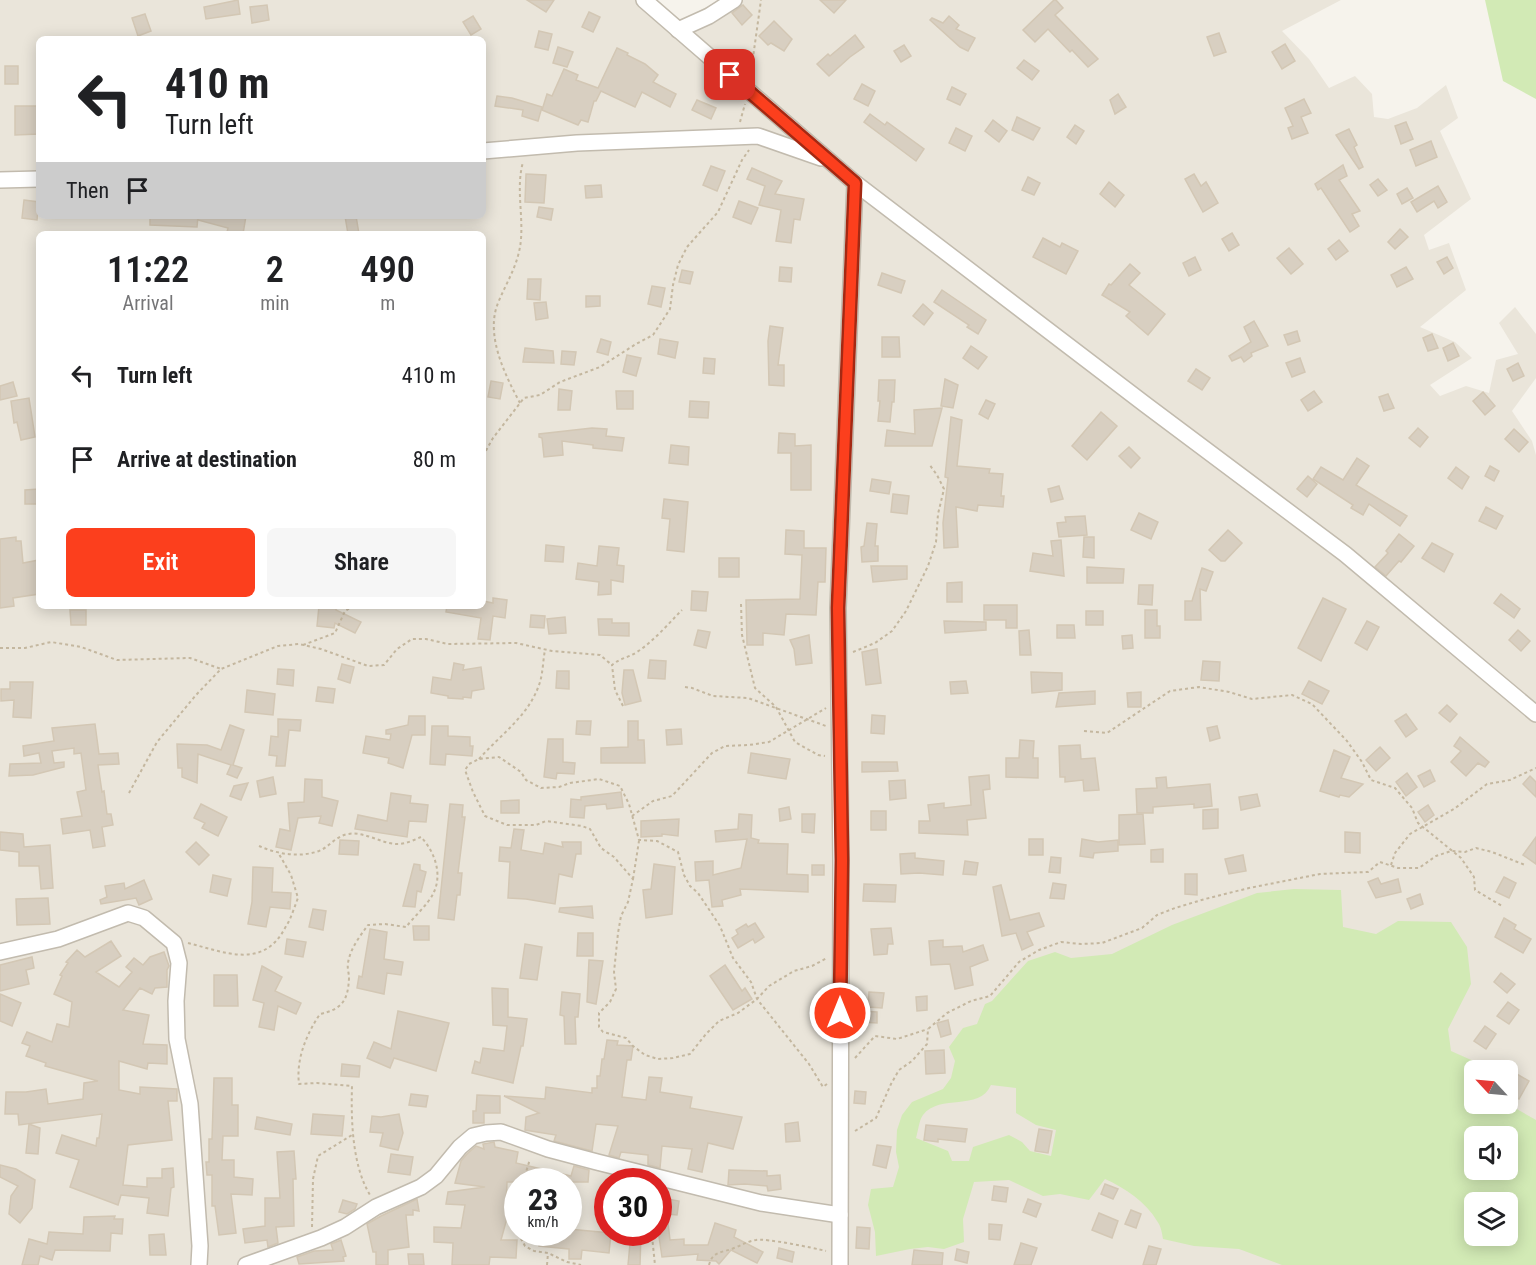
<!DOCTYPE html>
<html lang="en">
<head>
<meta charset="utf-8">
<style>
  body { margin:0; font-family:"Roboto Condensed",sans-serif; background:#f6f6f6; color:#202124; height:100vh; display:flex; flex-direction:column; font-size:22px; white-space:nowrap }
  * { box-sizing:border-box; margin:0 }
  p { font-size:20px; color:#757577 }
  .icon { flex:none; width:33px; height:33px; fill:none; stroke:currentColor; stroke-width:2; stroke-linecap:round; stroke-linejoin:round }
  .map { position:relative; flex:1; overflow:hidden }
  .panel { position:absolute; left:36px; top:231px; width:450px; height:378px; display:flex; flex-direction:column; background:#fff; border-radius:9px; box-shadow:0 3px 15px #0003 }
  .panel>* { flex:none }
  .top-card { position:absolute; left:36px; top:36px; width:450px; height:183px; border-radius:9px; box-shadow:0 3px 15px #0003; background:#fff; color:#202124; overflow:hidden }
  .needle { width:39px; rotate:296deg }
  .buttons { position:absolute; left:1464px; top:1060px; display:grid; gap:12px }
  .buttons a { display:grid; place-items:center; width:54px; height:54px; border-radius:9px; background:#fff; box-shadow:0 3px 15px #0003; font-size:30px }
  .speed { position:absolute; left:504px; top:1168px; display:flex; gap:12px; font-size:30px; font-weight:700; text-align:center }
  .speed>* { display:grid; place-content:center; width:78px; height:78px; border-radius:50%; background:#fff; box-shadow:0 3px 15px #0003; line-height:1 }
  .speed small { font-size:15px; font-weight:400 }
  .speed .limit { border:9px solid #d22; background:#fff; color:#111 }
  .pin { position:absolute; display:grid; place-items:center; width:51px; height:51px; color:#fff; margin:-26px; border-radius:12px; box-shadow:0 3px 9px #0006 }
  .me { position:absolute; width:66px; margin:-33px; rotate:0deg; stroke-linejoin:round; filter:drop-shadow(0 0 4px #0008) }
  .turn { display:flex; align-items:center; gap:21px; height:126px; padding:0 30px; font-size:27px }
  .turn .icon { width:78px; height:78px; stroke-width:2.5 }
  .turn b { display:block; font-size:42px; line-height:51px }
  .then { display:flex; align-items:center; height:57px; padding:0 30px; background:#0003; gap:12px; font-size:22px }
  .eta { display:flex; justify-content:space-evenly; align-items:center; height:102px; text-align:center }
  .eta b { font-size:36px; font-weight:600; line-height:42px }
  .button { display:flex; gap:12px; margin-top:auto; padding:12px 30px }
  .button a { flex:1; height:69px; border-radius:9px; background:#fc3f1d; color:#fff; font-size:24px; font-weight:600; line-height:69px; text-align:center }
  .button a+a { background:#f6f6f6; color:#202124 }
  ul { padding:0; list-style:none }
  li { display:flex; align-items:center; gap:18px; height:84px; padding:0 30px }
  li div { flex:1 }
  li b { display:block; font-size:22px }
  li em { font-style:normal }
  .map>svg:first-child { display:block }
  .residential { fill:#eae5da; fill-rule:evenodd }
  .green { fill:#d2eab5; fill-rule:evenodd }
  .building { fill:#d8cfc1; stroke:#d3c7b4; stroke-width:1.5 }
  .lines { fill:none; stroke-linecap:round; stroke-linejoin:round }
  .minor-casing { stroke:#c2bbae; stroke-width:18 }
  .path { stroke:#c4b79f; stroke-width:2; stroke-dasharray:3 3; stroke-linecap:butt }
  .minor { stroke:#fff; stroke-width:15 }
  .route-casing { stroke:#a42913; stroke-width:15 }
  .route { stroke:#fc3f1d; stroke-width:10 }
</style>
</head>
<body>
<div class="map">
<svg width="1536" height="1265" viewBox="0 0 1536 1265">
  <rect width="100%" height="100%" fill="#f6f3ec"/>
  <path class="residential" d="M0 0H657L681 21 719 0H1341L1282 31 1309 59 1329 88 1355 76 1372 94 1374 117 1388 119 1417 108 1446 85 1458 118 1440 131 1471 199 1424 235 1429 250 1449 243 1466 290 1420 327 1455 342 1472 358 1430 385 1440 396 1466 386 1489 393 1496 360 1518 354 1499 323 1515 307 1536 334V378L1512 411 1532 441 1536 455V1265H0ZM39 39H483V216H39ZM39 234H483V606H39ZM1474 1071H1508V1104H1474ZM1474 1137H1508V1170H1474ZM518 1182H568V1233H518ZM608 1182H658V1233H608ZM1474 1203H1508V1236H1474Z"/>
  <g class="green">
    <path d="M1485 0H1536V99L1503 81Z"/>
    <path d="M1294 889 1341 890 1343 927 1376 934 1398 921 1451 922 1467 947 1471 984 1448 1029 1451 1051 1478 1063 1483 1071H1474V1104H1508L1536 1120V1265H1282L1239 1249 1194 1246 1163 1239C1162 1233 1161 1226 1157 1221 1146 1202 1125 1188 1105 1179L1089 1200 1060 1194 1043 1196 1009 1180 974 1182 963 1219 964 1242 944 1249 928 1247 910 1249 876 1256 875 1232 868 1205 871 1189 893 1187 899 1167 896 1152 897 1130 902 1115 912 1102 943 1089 951 1078 955 1061 949 1047 963 1028 977 1024 985 1004 992 1001 1028 961 1055 952 1071 958 1112 954 1172 925 1257 893ZM991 1085 1016 1088V1113L1036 1125 1056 1130 1051 1156 1030 1151 1022 1142 1009 1135 973 1147 969 1161H952L948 1151 916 1138C918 1132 919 1120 923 1115 940 1093 979 1112 991 1085ZM1474 1137H1508V1170H1474ZM1474 1203H1508V1236H1474Z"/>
  </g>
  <g class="building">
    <path d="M238 0 240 14 206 19 204 7Z"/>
    <path d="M527 0H554L546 12Z"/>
    <path d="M820 0H846L834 13Z"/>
    <path d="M1054 0H1056L1063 8 1055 15 1098 59 1088 67 1072 50 1070 52 1048 29 1035 42 1023 30Z"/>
    <path d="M267 5 269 20 252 23 250 7Z"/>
    <path d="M743 5 752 15 742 25 732 13Z"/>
    <path d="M589 12 600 17 593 32 582 27Z"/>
    <path d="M145 14 151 31 138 36 132 18Z"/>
    <path d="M473 16 481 29 471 35 463 22Z"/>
    <path d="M949 16 959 25 956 29 975 38 968 51 960 47 930 20 932 18 943 23Z"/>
    <path d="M774 21 792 39 784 51 771 43 768 45 759 36Z"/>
    <path d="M539 31 552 34 548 50 535 47Z"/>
    <path d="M1219 33 1226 52 1214 56 1207 37Z"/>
    <path d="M855 35 864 47 850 57 829 76 817 64 828 54 830 56Z"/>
    <path d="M1285 44 1295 61 1282 69 1272 52Z"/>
    <path d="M904 45 911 56 901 62 894 51Z"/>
    <path d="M558 47 573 52 567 67 553 63Z"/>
    <path d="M617 48 628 53 627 55 645 64 658 75 653 82 676 94 670 107 642 92 635 107 601 91 596 101H594L588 122 581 120 578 125 542 110 547 94 552 96 564 69 578 75 576 80 598 88Z"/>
    <path d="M1024 60 1039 71 1032 80 1017 68Z"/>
    <rect x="5" y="66" width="13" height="18"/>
    <path d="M862 84 875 91 868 106 854 99Z"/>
    <path d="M952 87 966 94 960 105 947 99Z"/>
    <path d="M1118 94 1126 107 1115 114 1110 100Z"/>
    <path d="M497 96 512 98 542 107 538 121 522 116 523 110 495 106Z"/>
    <path d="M1304 99 1311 113 1301 117 1308 133 1292 139 1288 128 1293 126 1285 108Z"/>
    <path d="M697 100 716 108 711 119 692 110Z"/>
    <path d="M15 106H39V134L15 135Z"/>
    <path d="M870 114 885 125 887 122 924 149 916 161 864 122Z"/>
    <path d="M1017 117 1040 128 1033 140 1012 130Z"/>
    <path d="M993 120 1007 131 999 142 985 131Z"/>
    <path d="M1406 122 1413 139 1401 144 1395 126Z"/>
    <path d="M1075 125 1084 131 1076 144 1067 137Z"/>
    <path d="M956 128 972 136 965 151 949 143Z"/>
    <path d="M1349 129 1357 145 1354 147 1363 167 1359 169 1336 135Z"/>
    <path d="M1431 141 1437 157 1416 166 1410 150Z"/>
    <path d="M1343 165 1347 176 1339 180 1360 211 1352 214 1359 226 1350 232 1321 188 1318 190 1315 184Z"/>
    <path d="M711 166 725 171 717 191 703 185Z"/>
    <path d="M752 168 782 181 775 194 804 199 800 220 794 219 791 243 776 241 781 210 759 205 765 186 747 179Z"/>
    <path d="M526 174 546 175 544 203 525 202Z"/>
    <path d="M1194 174 1201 186 1206 182 1218 203 1203 212 1185 179Z"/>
    <path d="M1028 177 1040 183 1034 195 1022 190Z"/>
    <path d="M1378 179 1387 190 1378 196 1370 185Z"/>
    <path d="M1109 182 1124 195 1115 207 1100 194Z"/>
    <path d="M601 185 602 197 586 198 585 186Z"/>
    <path d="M1438 186 1447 202 1438 208 1434 201 1417 212 1411 202Z"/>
    <path d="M1407 188 1413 198 1402 204 1397 194Z"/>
    <path d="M24 200 39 202 37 220 22 218Z"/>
    <path d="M739 201 758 208 751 224 733 217Z"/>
    <path d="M539 207 553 209 551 220 537 217Z"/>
    <path d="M150 216H198L197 227 150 225Z"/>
    <path d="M199 216H246L243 234 227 232 228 228 198 220Z"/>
    <path d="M345 216H356L359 234H348Z"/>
    <path d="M1400 229 1408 237 1395 249 1388 242Z"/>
    <path d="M1232 233 1239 245 1229 251 1222 239Z"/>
    <path d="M1043 238 1060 247 1062 243 1078 251 1066 274 1033 257Z"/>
    <path d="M1339 240 1348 251 1336 260 1328 249Z"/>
    <path d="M1289 248 1303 264 1291 274 1277 258Z"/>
    <path d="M1195 257 1201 270 1189 276 1183 263Z"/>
    <path d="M1447 257 1453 268 1444 274 1437 262Z"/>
    <path d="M1130 264 1140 273 1129 285 1165 314 1148 335 1126 316 1130 312 1102 295 1109 284 1111 285Z"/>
    <path d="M780 267 792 268 791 282 779 281Z"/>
    <path d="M1406 267 1413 279 1397 287 1391 275Z"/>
    <path d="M682 270 693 272 690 284 679 282Z"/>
    <path d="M882 273 905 281 901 293 878 285Z"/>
    <path d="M528 279H541L540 300 527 299Z"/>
    <path d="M652 286 665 288 661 307 648 304Z"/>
    <path d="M942 290 986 320 978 334 967 327 969 325 934 302Z"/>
    <path d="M586 296H600V306L586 307Z"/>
    <path d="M546 302 548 318 536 320 534 303Z"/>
    <path d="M923 304 933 313 924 325 913 316Z"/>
    <path d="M1254 321 1268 346 1251 353 1252 356 1244 362 1241 357 1232 361 1229 356 1251 342 1244 327Z"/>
    <path d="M770 326 783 328 778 365H784V386L769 385 768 341Z"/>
    <path d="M1297 331 1300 341 1288 345 1284 335Z"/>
    <path d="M1432 334 1438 348 1428 351 1423 338Z"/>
    <path d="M882 337H899L900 357H882Z"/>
    <path d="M601 339 611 342 608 355 597 352Z"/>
    <path d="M660 339 678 342 675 358 658 354Z"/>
    <path d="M1453 343 1459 356 1448 361 1443 348Z"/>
    <path d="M971 346 987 357 978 369 963 358Z"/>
    <path d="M525 348 553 351 554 363 523 362Z"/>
    <path d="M562 351 576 352 574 365 561 364Z"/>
    <path d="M627 355 641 358 636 376 623 372Z"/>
    <path d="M704 358 715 359 714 374 703 373Z"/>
    <path d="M1300 358 1305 372 1292 377 1286 363Z"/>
    <path d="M1518 363 1524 376 1513 381 1507 369Z"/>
    <path d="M1196 369 1210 378 1202 390 1188 381Z"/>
    <path d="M945 379 958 385 953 408 941 406Z"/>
    <path d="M879 380H895L894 402H892L890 422 878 421 880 401H878Z"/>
    <path d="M491 381 503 383 500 399 488 397Z"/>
    <path d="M13 382 17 396 0 400V386Z"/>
    <path d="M559 389 572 391 570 410H558Z"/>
    <path d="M616 391H633V409H617Z"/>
    <path d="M1314 391 1322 402 1308 411 1301 400Z"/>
    <path d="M1483 392 1495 406 1485 415 1473 401Z"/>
    <path d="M1388 394 1394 408 1384 411 1379 397Z"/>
    <path d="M29 398 35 437 21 440 17 422 14 423 11 401Z"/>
    <path d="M986 400 995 404 988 419 979 414Z"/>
    <path d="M690 401 709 402 708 418 689 417Z"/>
    <path d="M942 408 932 446H885L887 430 915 434 914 410Z"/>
    <path d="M1101 412 1117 426 1087 460 1072 446Z"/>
    <path d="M951 417 962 420 957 466 990 469 989 473 1003 474 1001 496H1004L1003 507 978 505 977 511 956 507 958 547 944 548 943 523 948 478 945 477Z"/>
    <path d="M592 428 607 429 606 436 624 438 622 451 593 448V445L562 441 563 455 544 457 542 438 539 437V434Z"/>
    <path d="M1418 428 1428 437 1420 447 1409 438Z"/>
    <path d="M1514 429 1528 442 1519 452 1505 439Z"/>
    <path d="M779 433 795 434V446L811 445V490H791V453H778Z"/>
    <path d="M671 445 689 447 688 465 669 463Z"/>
    <path d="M1129 447 1140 458 1131 468 1119 456Z"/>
    <path d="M1357 458 1369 466 1356 485 1407 516 1400 526 1369 504 1363 515 1351 508 1353 505 1313 479 1321 467 1343 480Z"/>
    <path d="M1490 466 1499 471 1494 481 1485 476Z"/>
    <path d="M1456 467 1469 477 1462 489 1448 478Z"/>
    <path d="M1308 476 1317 484 1307 497 1297 489Z"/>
    <path d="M872 479 891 482 889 494 870 491Z"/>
    <path d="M1059 486 1063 499 1051 502 1048 489Z"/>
    <path d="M39 489V504H25V490Z"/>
    <path d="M893 494 909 496 907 514 891 512Z"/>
    <path d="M664 499 688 502 684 552 667 550 670 519 662 518Z"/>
    <path d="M1486 507 1503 516 1496 529 1479 521Z"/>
    <path d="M1139 513 1158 522 1151 539 1131 530Z"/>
    <path d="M1085 516 1087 535 1059 537 1057 523 1066 522 1065 517Z"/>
    <path d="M867 523 877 524 875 546H878V561L862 562 861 547 864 546Z"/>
    <path d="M786 530 804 531V548H826L825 582H818L816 615 786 614 784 635 763 633V645H747L746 600 800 599 802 555 785 554Z"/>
    <path d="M1228 530 1242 543 1225 561H1221L1209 550Z"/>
    <path d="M1399 534 1414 546 1401 562 1399 561 1386 576 1375 567 1388 553 1386 551Z"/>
    <path d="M16 537V541H21L23 563 39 560V594L13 598 14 606 0 608V539Z"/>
    <path d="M1084 537H1094V558L1083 557Z"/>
    <path d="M1061 540 1064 576 1030 571 1033 553 1053 556 1051 541Z"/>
    <path d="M1432 543 1453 554 1444 572 1422 558Z"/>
    <path d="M546 545 564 547 563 562 545 561Z"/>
    <path d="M599 546 619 548 617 565 624 566 623 582 611 580V594L598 595 599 582 576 579 578 563 597 566Z"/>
    <rect x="719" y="558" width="20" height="19"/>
    <path d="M871 566H907V579L873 582Z"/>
    <path d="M1087 567 1124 569 1123 583H1087Z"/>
    <path d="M1202 568 1213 572 1206 591 1200 589 1201 620H1185V601H1192Z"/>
    <path d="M962 582V602H947V583Z"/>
    <path d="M1139 585H1153L1152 605 1138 604Z"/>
    <path d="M692 591 708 592 706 611 691 610Z"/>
    <path d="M1501 594 1520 609 1514 618 1494 603Z"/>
    <path d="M493 598 507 600 505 618 493 616 490 640 478 639 481 618 446 612 447 606H483V601L493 603Z"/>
    <path d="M1323 598 1346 609 1321 661 1298 648Z"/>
    <path d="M984 605H1017V628H1006V620H984Z"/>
    <path d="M319 606 336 608V610L361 622 355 633 335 623 334 628 317 626Z"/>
    <path d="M70 610H86V625H71Z"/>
    <path d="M1145 610H1157V626H1160V638H1145Z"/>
    <rect x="1086" y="611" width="17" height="14"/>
    <path d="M531 615 545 616 544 628 530 627Z"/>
    <path d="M565 617 566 633 549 634 547 619Z"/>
    <path d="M598 619H612V623H629V636L599 635Z"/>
    <path d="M944 621 986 622V630L945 633Z"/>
    <path d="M1367 621 1379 627 1367 650 1355 643Z"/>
    <path d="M1057 625H1074L1075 638H1057Z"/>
    <path d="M698 630 710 632 706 648 694 645Z"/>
    <path d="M1029 630 1031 655H1020L1019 631Z"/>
    <path d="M1518 630 1530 641 1521 651 1509 640Z"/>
    <path d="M809 635 812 663 796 665 794 649 790 640Z"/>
    <path d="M1132 635 1133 648 1123 649 1122 636Z"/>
    <path d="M877 649 881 683 866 685 862 652Z"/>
    <path d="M650 660 666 661 665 679 648 678Z"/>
    <path d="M1203 661 1220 662 1219 681 1201 680Z"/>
    <path d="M454 663 464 665 463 670 481 667 484 689 472 691 471 698 463 697V699L448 698V696L431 693 433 677 451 680Z"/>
    <path d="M342 664 354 667 350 683 338 679Z"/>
    <path d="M278 669 294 670 293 686 277 684Z"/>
    <path d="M624 670H633L641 701 625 705 622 693Z"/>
    <path d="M557 671H569V689L556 688Z"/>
    <path d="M1031 672 1062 673V690L1032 693Z"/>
    <path d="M966 681 968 693 951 694 950 682Z"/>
    <path d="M1309 681 1329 691 1322 704 1302 694Z"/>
    <path d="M10 682H33L31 718 13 717 14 700 1 701V689H10Z"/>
    <path d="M318 687 335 689 333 703 316 701Z"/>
    <path d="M247 690 275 694 273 715 245 712Z"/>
    <path d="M1095 691V704L1056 707 1059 693Z"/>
    <path d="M1141 692V707H1128L1127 693Z"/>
    <path d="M1447 705 1457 714 1450 722 1439 713Z"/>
    <path d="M1406 714 1417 729 1406 737 1395 721Z"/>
    <path d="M872 715 885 716 884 734 871 733Z"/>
    <path d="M409 716H425V735H412L403 768 388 763 389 758 363 753 366 736 390 740 391 734H386V730L408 725Z"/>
    <path d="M278 719 301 720 300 731 289 730 285 766H276L277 756 269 755 271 736 278 737Z"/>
    <path d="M577 721H591L590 735 576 734Z"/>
    <path d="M628 721H638V740H644L645 763H601V748L628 747Z"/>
    <path d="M95 724 99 754 118 753 119 764 98 765 102 792 104 791 107 814H111L113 825 102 827 105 846 93 848 90 830 63 834 61 819 82 816 77 792 86 790 81 753 74 754V748L52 751 54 763 64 762V767L33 775 9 776 10 764 41 763 39 753 24 756 23 746 54 741 52 728Z"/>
    <path d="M230 725 244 730 233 765 242 768 237 778 227 774 231 765 198 754 197 783 182 777V768H178L177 744 207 745 221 750Z"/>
    <path d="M432 726H448V736L470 737V746H473L472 756 446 754 445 765 430 764Z"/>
    <path d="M1217 726 1220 738 1210 741 1207 728Z"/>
    <path d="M681 729 682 744 667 745 666 730Z"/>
    <path d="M1460 737 1489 762 1485 767 1478 763 1466 776 1451 762 1461 751 1454 746Z"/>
    <path d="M548 739H563V762L575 763 574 774 557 773 556 779 544 777Z"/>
    <path d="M1020 740 1034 741 1033 758H1038V778L1006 777V758H1019Z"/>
    <path d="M1080 745 1081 759 1095 758 1099 790 1084 791 1083 780 1065 782V777H1060L1059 746Z"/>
    <path d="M1380 747 1390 758 1376 771 1366 760Z"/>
    <path d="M1334 750 1350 757 1341 778 1363 784 1349 797 1340 795 1339 797 1320 791Z"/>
    <path d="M751 753 790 759 786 779 748 773Z"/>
    <path d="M862 762H897L898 771 862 772Z"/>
    <path d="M1430 770 1435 781 1424 787 1418 776Z"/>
    <path d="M1407 773 1417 787 1406 796 1396 782Z"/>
    <path d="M989 775 990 789 983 790 986 818 967 820 968 835 919 833V821H930L928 805 944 803V808L971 805 969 777Z"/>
    <path d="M1530 776 1536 782V797L1523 784Z"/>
    <path d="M273 777 276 794 260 797 257 781Z"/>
    <path d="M1166 777 1167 788 1210 784 1212 806 1194 808V804L1153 807V813H1137L1136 789 1157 788 1156 778Z"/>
    <path d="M305 779 322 780V797L338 801 332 826 319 823 321 816 298 818 291 850 276 847 280 829 290 831 288 803 304 802Z"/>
    <path d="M905 780 906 798 890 800 889 781Z"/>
    <path d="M248 783 241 800 230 796 234 786Z"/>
    <path d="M621 792 623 807 607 809 606 804 585 806 584 818 570 817 571 799 581 800V797Z"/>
    <path d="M391 793 411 796 410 803 428 805 426 822 409 821 407 837 355 829 358 815 387 821Z"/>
    <path d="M1257 794 1260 806 1241 810 1239 797Z"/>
    <path d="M519 800V813H501V801Z"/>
    <path d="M201 804 227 817 218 836 202 828 205 823 194 818Z"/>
    <path d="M450 804 463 805 462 817H465L458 873H462L460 895H457L454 920 438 918Z"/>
    <path d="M1428 805 1434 815 1425 822 1418 812Z"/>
    <path d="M789 807 791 819 780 821 779 809Z"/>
    <path d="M1218 809V828L1203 829V810Z"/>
    <rect x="871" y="811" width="15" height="19"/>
    <path d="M739 814 752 815 751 838 759 840 758 843 788 844 787 874 808 875V892L740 889 741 895 722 900 723 906 712 907 709 880 696 881 695 862 713 861V875L741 868 747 839 716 842 715 831 738 829Z"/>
    <path d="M802 814H815L814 833 802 832Z"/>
    <path d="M1143 814 1145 844 1119 845V815Z"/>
    <path d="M679 819 678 836 662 834V836L641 837V821Z"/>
    <path d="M514 829 524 830 521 850 543 854 545 843 563 847 562 842H581V854H576L572 877 559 874 555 904 526 899 508 898 510 862 499 861 500 847 511 848Z"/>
    <path d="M0 832 23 834 24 847 50 845 53 888 41 889 39 866H19V852L0 850Z"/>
    <path d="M1345 832 1360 833V853L1345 852Z"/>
    <path d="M1536 837V864L1523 855Z"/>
    <rect x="1029" y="839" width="14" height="16"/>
    <path d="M1082 839 1098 842 1118 840V851L1094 853 1093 858 1080 856Z"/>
    <path d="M340 840 359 841 358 855 339 854Z"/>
    <path d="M196 842 209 855 199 865 186 852Z"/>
    <path d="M1163 849V862H1151V850Z"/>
    <path d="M915 853V858L944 861 943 875 919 873 901 874 900 854Z"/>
    <path d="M1243 855 1246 871 1229 874 1225 859Z"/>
    <path d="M1051 857 1061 858 1060 873 1049 872Z"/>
    <path d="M965 861 978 863 976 875 963 874Z"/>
    <path d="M414 864 420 865V870L426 872 421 892 417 891 415 907 403 906Z"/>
    <path d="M654 864 675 867 672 914 646 918 643 890 651 889Z"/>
    <rect x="812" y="865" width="12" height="10"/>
    <path d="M253 867 273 868 272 892 291 893 290 909 270 907 266 927 248 924 252 902Z"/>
    <path d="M1185 874H1197V895L1185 894Z"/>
    <path d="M213 875 231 879 227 896 210 892Z"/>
    <path d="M1504 877 1516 883 1509 898 1496 892Z"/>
    <path d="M1378 878 1381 884 1398 879 1401 892 1376 898 1368 882Z"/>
    <path d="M144 880 152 899 139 905 136 898 101 904 100 900 107 897 105 886 124 883 125 889Z"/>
    <path d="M1053 883 1066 885 1064 899 1050 898Z"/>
    <path d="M864 884 896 885 895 902 863 901Z"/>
    <path d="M1001 885 1010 920 1039 913 1044 926 1027 932 1033 945 1022 950 1016 933 1002 936 993 887Z"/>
    <path d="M1420 894 1423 904 1411 909 1407 899Z"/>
    <path d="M48 898 50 924 17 925 16 899Z"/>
    <path d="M592 906 593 918 559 912 560 908Z"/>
    <path d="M313 909 326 911 323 930 309 927Z"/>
    <path d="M1504 918 1516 925 1514 929 1531 939 1523 953 1495 937Z"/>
    <path d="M755 923 764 937 755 943 753 939 738 948 732 938 738 934 736 930 746 924 748 927Z"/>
    <path d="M413 926H429V940H414Z"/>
    <path d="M891 928 893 944H888L887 954 874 955 871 929Z"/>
    <path d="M370 929 387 932 384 959 403 962 401 975 387 973 384 994 357 988 359 976 362 977Z"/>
    <path d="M578 933H593V956H577Z"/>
    <path d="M287 939 306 942 303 957 285 954Z"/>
    <path d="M943 940V947L962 946 963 952 983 945 988 960 970 967 973 985 955 989 950 964 931 965 929 941Z"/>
    <path d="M111 941 121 956 96 972 119 987 132 972 126 967 134 958 143 965 150 957 164 952 169 966 167 970V987L155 988 152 994 140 988 123 1010 149 1015 143 1044 167 1045V1064L148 1063 147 1069 119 1061V1090L140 1094V1087L177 1089V1101H168L172 1140 128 1145 123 1185 147 1187V1178H162V1169L173 1168 174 1187 171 1188 168 1216 147 1213 149 1198 121 1195 118 1205 70 1187 79 1160 56 1153 62 1135 96 1146 97 1138H99L102 1114 19 1125 18 1114H5L6 1092H26L46 1089 48 1104 83 1099 84 1083 98 1081 45 1066 46 1063 26 1056 30 1046 22 1043 27 1032 52 1042 57 1024 69 1027 72 1002 54 994 62 976 60 975 68 963 66 962 77 950 85 957Z"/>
    <path d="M525 944 542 947 537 980 520 978Z"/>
    <path d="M32 957 34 968 26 970 29 984 0 991V965Z"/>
    <path d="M589 960 603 961 596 1004 587 1002Z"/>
    <path d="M725 965 742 991 745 988 752 999 733 1010 710 976Z"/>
    <path d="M262 966 282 977 275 991 301 1003 296 1014 278 1006 274 1030 259 1027 264 1003 253 1000Z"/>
    <path d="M1501 973 1515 984 1507 993 1494 982Z"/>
    <path d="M214 975H237L238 1006H214Z"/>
    <path d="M492 988 508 989V1017L527 1019 523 1046H521L513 1083 472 1073 475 1061 480 1063 483 1048 504 1051 507 1026 493 1025Z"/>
    <path d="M562 992 580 994 578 1017H575L576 1044H565L564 1016 560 1015Z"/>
    <path d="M869 992 884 993 882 1008 868 1007Z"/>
    <path d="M0 994 21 1003 12 1026 0 1021Z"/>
    <path d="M927 996V1010L917 1011 916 997Z"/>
    <path d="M1508 1002 1519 1010 1509 1024 1497 1016Z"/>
    <path d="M398 1011 449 1023 436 1071 394 1058 390 1068 367 1058 374 1042 391 1049Z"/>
    <path d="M861 1011 877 1012V1023L861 1022Z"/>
    <path d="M948 1020 951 1034 941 1037 937 1023Z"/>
    <path d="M1485 1026 1496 1034 1486 1049 1474 1041Z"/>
    <path d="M607 1040 618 1041 617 1045 633 1046 631 1060H627L622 1097 646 1100 649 1077 662 1078 660 1092 692 1097 690 1108 742 1117 733 1149 708 1143 702 1172 688 1169 692 1149 662 1146 660 1168 648 1165V1155L621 1152 619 1158 609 1155 618 1126 596 1124 592 1151 554 1141 556 1135 525 1130 526 1117 539 1113 504 1096 545 1099 546 1087 592 1093V1088H597V1076H600L602 1059H604Z"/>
    <path d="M944 1050 945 1073 926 1074 925 1051Z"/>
    <path d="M342 1064 360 1066 359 1077 341 1076Z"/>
    <path d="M1515 1073 1529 1081 1519 1099 1508 1093V1087Z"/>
    <path d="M214 1078H232V1105H238V1136H223L222 1160H234V1177L253 1179 252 1195 231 1194 236 1233 219 1235 215 1206H212V1175H207L206 1162H209V1139H212Z"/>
    <path d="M855 1091 866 1092 865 1104 854 1103Z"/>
    <path d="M411 1094 428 1096 426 1107 409 1105Z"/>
    <path d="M477 1095 500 1096V1113H484V1123H473V1111H476Z"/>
    <path d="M313 1114 344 1116 342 1136 311 1134Z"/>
    <path d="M399 1114 403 1133 398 1150 380 1146 383 1133 370 1132 372 1116 381 1117Z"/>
    <path d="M257 1117 292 1124 290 1135 255 1129Z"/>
    <path d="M798 1122 800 1141 786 1142 785 1124Z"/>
    <path d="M29 1124 40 1128 38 1154 26 1153Z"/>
    <path d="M926 1125 967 1129 965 1142 938 1139V1142L924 1140Z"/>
    <path d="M1039 1129 1052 1131 1048 1153 1035 1151Z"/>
    <path d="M494 1142 495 1147 518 1152 516 1163 571 1176 574 1166 589 1170 588 1182H507L506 1206 510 1207 501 1240H517L516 1258 490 1257 489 1265H452L453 1243 434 1242V1227L461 1228 465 1205 446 1204 448 1192 485 1187 455 1183 461 1161 467 1154 476 1146 484 1149 483 1144Z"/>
    <path d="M877 1145 891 1147 886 1168 873 1165Z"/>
    <path d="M294 1151 296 1179H293L294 1226 276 1227 278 1243 268 1247 267 1240 245 1243 243 1229 265 1226V1198H280L277 1152Z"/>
    <path d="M391 1154 413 1157 410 1175 388 1172Z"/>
    <path d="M0 1165 16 1169 35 1180 32 1208 20 1223 9 1214 11 1196 18 1186 0 1177Z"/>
    <path d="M729 1170 767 1171V1176L780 1175 781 1189 768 1191 767 1186 745 1184 728 1185Z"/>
    <path d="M1105 1184 1118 1189 1113 1199 1101 1194Z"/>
    <path d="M994 1186 1008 1188 1006 1202 992 1200Z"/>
    <path d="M662 1198 679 1201 677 1215 667 1214 670 1240 684 1239V1245H708L715 1223 736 1230 734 1237 763 1252 757 1263 731 1250 719 1264 716 1261 697 1260 698 1254 662 1257 658 1230V1205H661Z"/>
    <path d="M417 1199 419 1211 413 1210V1215H406L409 1247 388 1250V1265H376V1252H373L367 1224 381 1216Z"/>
    <path d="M1028 1199 1041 1204 1036 1217 1023 1212Z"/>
    <path d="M343 1200 357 1204 355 1209 347 1214 339 1212Z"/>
    <path d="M1131 1210 1141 1214 1136 1228 1125 1224Z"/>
    <path d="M1099 1213 1118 1221 1112 1238 1092 1230Z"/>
    <path d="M115 1216 114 1219H123L122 1234 111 1233 110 1251 55 1250 52 1260 40 1256 38 1265H22L29 1239 47 1244 49 1232 83 1234 84 1217Z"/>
    <path d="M989 1224 1002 1225 1000 1240 989 1239Z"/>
    <path d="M857 1227 870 1228 869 1249 856 1248Z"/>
    <path d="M568 1229 611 1233 609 1253 582 1250 581 1259H569V1249L539 1246 541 1233H568Z"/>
    <path d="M631 1233H641L640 1265H628Z"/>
    <path d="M164 1234 166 1255H150L149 1235Z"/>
    <path d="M341 1240 346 1256 343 1257 344 1261 299 1264 297 1257 314 1251 333 1250 331 1244Z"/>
    <path d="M1021 1243 1037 1248 1031 1265H1014Z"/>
    <path d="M1149 1246 1161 1249 1156 1265H1143Z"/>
    <path d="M779 1248 794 1252 792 1262 777 1258Z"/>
    <path d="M957 1249 969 1252 967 1263 955 1260Z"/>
    <path d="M914 1250 943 1253 942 1265H912Z"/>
    <path d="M408 1254H423L424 1265H409Z"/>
  </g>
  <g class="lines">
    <g class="minor-casing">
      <g id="minor">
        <path d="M644 0 855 183 1146 405 1345 554 1536 714"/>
        <path d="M678 30 709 16 734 0"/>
        <path d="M483 151 577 143 758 136 821 158"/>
        <path d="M0 180 39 179"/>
        <path d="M0 952 58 939 128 913 144 918 174 943 179 963 176 1001 177 1039 190 1104 200 1246 199 1265"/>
        <path d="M246 1265 321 1238 345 1227 376 1207 421 1187 436 1176 460 1147 473 1136 486 1133 501 1132 548 1149 597 1162 761 1203 840 1215"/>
        <path d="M840 1265 841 860 838 608 855 183"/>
      </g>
    </g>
    <g class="path">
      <path d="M751 72 761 0"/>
      <path d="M740 122 745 104"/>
      <path d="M520 403C505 375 485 335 498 303 507 281 519 264 521 239 523 213 516 187 523 162"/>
      <path d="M483 456 493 438 524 398 540 395 560 382 600 367 636 344 653 335 670 309 673 285 678 265 687 247 718 212 742 160 749 150"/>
      <path d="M741 604 742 635 755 688 776 707 795 742 818 755 825 756"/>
      <path d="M303 645 335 633 345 611 353 606"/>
      <path d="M0 648H25L51 642 81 647 117 660 190 658 221 669"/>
      <path d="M853 652 875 643 892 631 906 611 928 566 936 542 938 514 944 489 937 475 929 464"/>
      <path d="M685 687 692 688 713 696 748 698 826 726"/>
      <path d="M623 706 615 690 612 665C620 658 628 658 637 652 654 641 668 624 682 610"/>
      <path d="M1084 731 1107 733 1170 691 1199 687 1229 692 1252 699 1292 695 1312 704 1347 741 1362 762 1371 780 1395 788 1412 808 1418 823 1461 858 1474 877 1475 890 1502 906"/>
      <path d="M479 759C501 734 530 715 540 682 543 672 543 660 545 650"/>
      <path d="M129 793 157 742 196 695 221 669 278 646 299 644 321 649 368 666 384 665 397 649 412 639H426L448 644 516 643 552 651 600 655 612 665"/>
      <path d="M632 816 653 801 672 796 712 753 725 746 749 745 769 742 826 708"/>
      <path d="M259 846C277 854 299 858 319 851 329 847 336 836 348 834 365 831 381 844 398 844 406 844 414 840 421 837 435 852 443 875 433 894 428 904 414 917 406 927L385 924 368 925C360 936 350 949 348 963 347 968 349 973 349 978 348 1001 342 1009 320 1014 306 1035 296 1059 299 1084L317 1083 352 1086C351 1120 352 1165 370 1195"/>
      <path d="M1391 865 1395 853 1410 834 1454 809 1487 784 1510 780 1536 768"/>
      <path d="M633 879 639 841"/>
      <path d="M188 943C224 952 263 970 285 928 291 919 294 908 298 898L291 875 279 854"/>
      <path d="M855 1058 875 1036 897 1039 928 1029"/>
      <path d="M827 1084 823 1087 809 1064 757 999 751 982 733 958 720 926 698 893 690 886 684 875 678 852 657 841 639 840 629 804 620 786 599 779 570 783 559 787 541 788 526 780 521 772 499 757 479 759 469 764 465 770 473 792 485 816 507 825H536L546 821 582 826 590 829 601 848 614 857 633 879 628 902 621 916 618 933 614 972 616 989 610 1002 599 1013V1027L603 1032 626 1038 633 1046 645 1055 658 1059 673 1058 690 1054 706 1034 719 1021 738 1013 757 999 769 986 794 971 812 966 827 958"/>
      <path d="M855 1131 876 1118 891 1084 899 1070 912 1061 927 1044 928 1029 947 1013 971 1001 990 996 1019 962 1039 950 1061 942 1081 944 1102 943 1142 928 1157 915 1175 908 1205 899 1249 888 1320 874 1368 872 1380 862 1398 868H1419L1436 856 1451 851 1465 852 1476 848 1492 852 1525 865"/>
      <path d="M523 1182 530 1159"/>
      <path d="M518 1199 514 1216 518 1232"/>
      <path d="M312 1227 313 1179 318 1156 352 1135"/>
      <path d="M518 1233 525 1246 534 1251 548 1253 567 1262 581 1265"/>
      <path d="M652 1236 655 1265"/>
      <path d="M547 1265 548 1253"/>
      <path d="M709 1265C713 1250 723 1253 734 1248 742 1245 748 1241 756 1240 766 1238 814 1248 826 1251"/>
    </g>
    <use href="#minor" class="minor"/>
  </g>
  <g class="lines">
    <g class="route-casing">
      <path id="route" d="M730 75 855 183 838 608 842 860 840 1013"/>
    </g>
    <use href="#route" class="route"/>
  </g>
</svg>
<div class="buttons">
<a><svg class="needle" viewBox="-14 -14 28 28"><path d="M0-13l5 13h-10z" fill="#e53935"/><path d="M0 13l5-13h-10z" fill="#757577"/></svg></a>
<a><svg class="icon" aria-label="sound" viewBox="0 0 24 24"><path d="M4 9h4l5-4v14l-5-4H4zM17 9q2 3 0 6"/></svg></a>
<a><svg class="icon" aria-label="layers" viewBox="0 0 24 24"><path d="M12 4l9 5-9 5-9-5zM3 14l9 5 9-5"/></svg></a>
</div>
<div class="speed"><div>23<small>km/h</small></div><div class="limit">30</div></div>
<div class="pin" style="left:730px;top:75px;background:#d93025"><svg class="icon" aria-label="arrive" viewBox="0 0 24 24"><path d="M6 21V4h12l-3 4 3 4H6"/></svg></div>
<svg class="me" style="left:840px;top:1013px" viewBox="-20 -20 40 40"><circle r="17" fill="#fc3f1d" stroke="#fff" stroke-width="3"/><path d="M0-11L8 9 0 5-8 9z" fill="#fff"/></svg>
<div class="top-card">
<div class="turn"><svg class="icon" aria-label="left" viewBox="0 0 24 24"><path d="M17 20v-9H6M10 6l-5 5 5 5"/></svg><div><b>410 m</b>Turn left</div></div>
<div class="then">Then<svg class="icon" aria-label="arrive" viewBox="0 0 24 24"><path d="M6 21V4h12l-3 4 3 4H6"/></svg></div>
</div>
<section class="panel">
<div class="eta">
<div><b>11:22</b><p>Arrival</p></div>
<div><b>2</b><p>min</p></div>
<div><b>490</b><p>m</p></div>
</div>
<ul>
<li><svg class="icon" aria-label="left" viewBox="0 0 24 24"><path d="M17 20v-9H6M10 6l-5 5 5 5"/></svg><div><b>Turn left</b></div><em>410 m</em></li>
<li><svg class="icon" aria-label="arrive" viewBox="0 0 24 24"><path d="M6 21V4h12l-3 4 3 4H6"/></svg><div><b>Arrive at destination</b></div><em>80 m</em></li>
</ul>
<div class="button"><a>Exit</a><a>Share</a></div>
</section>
</div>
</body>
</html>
